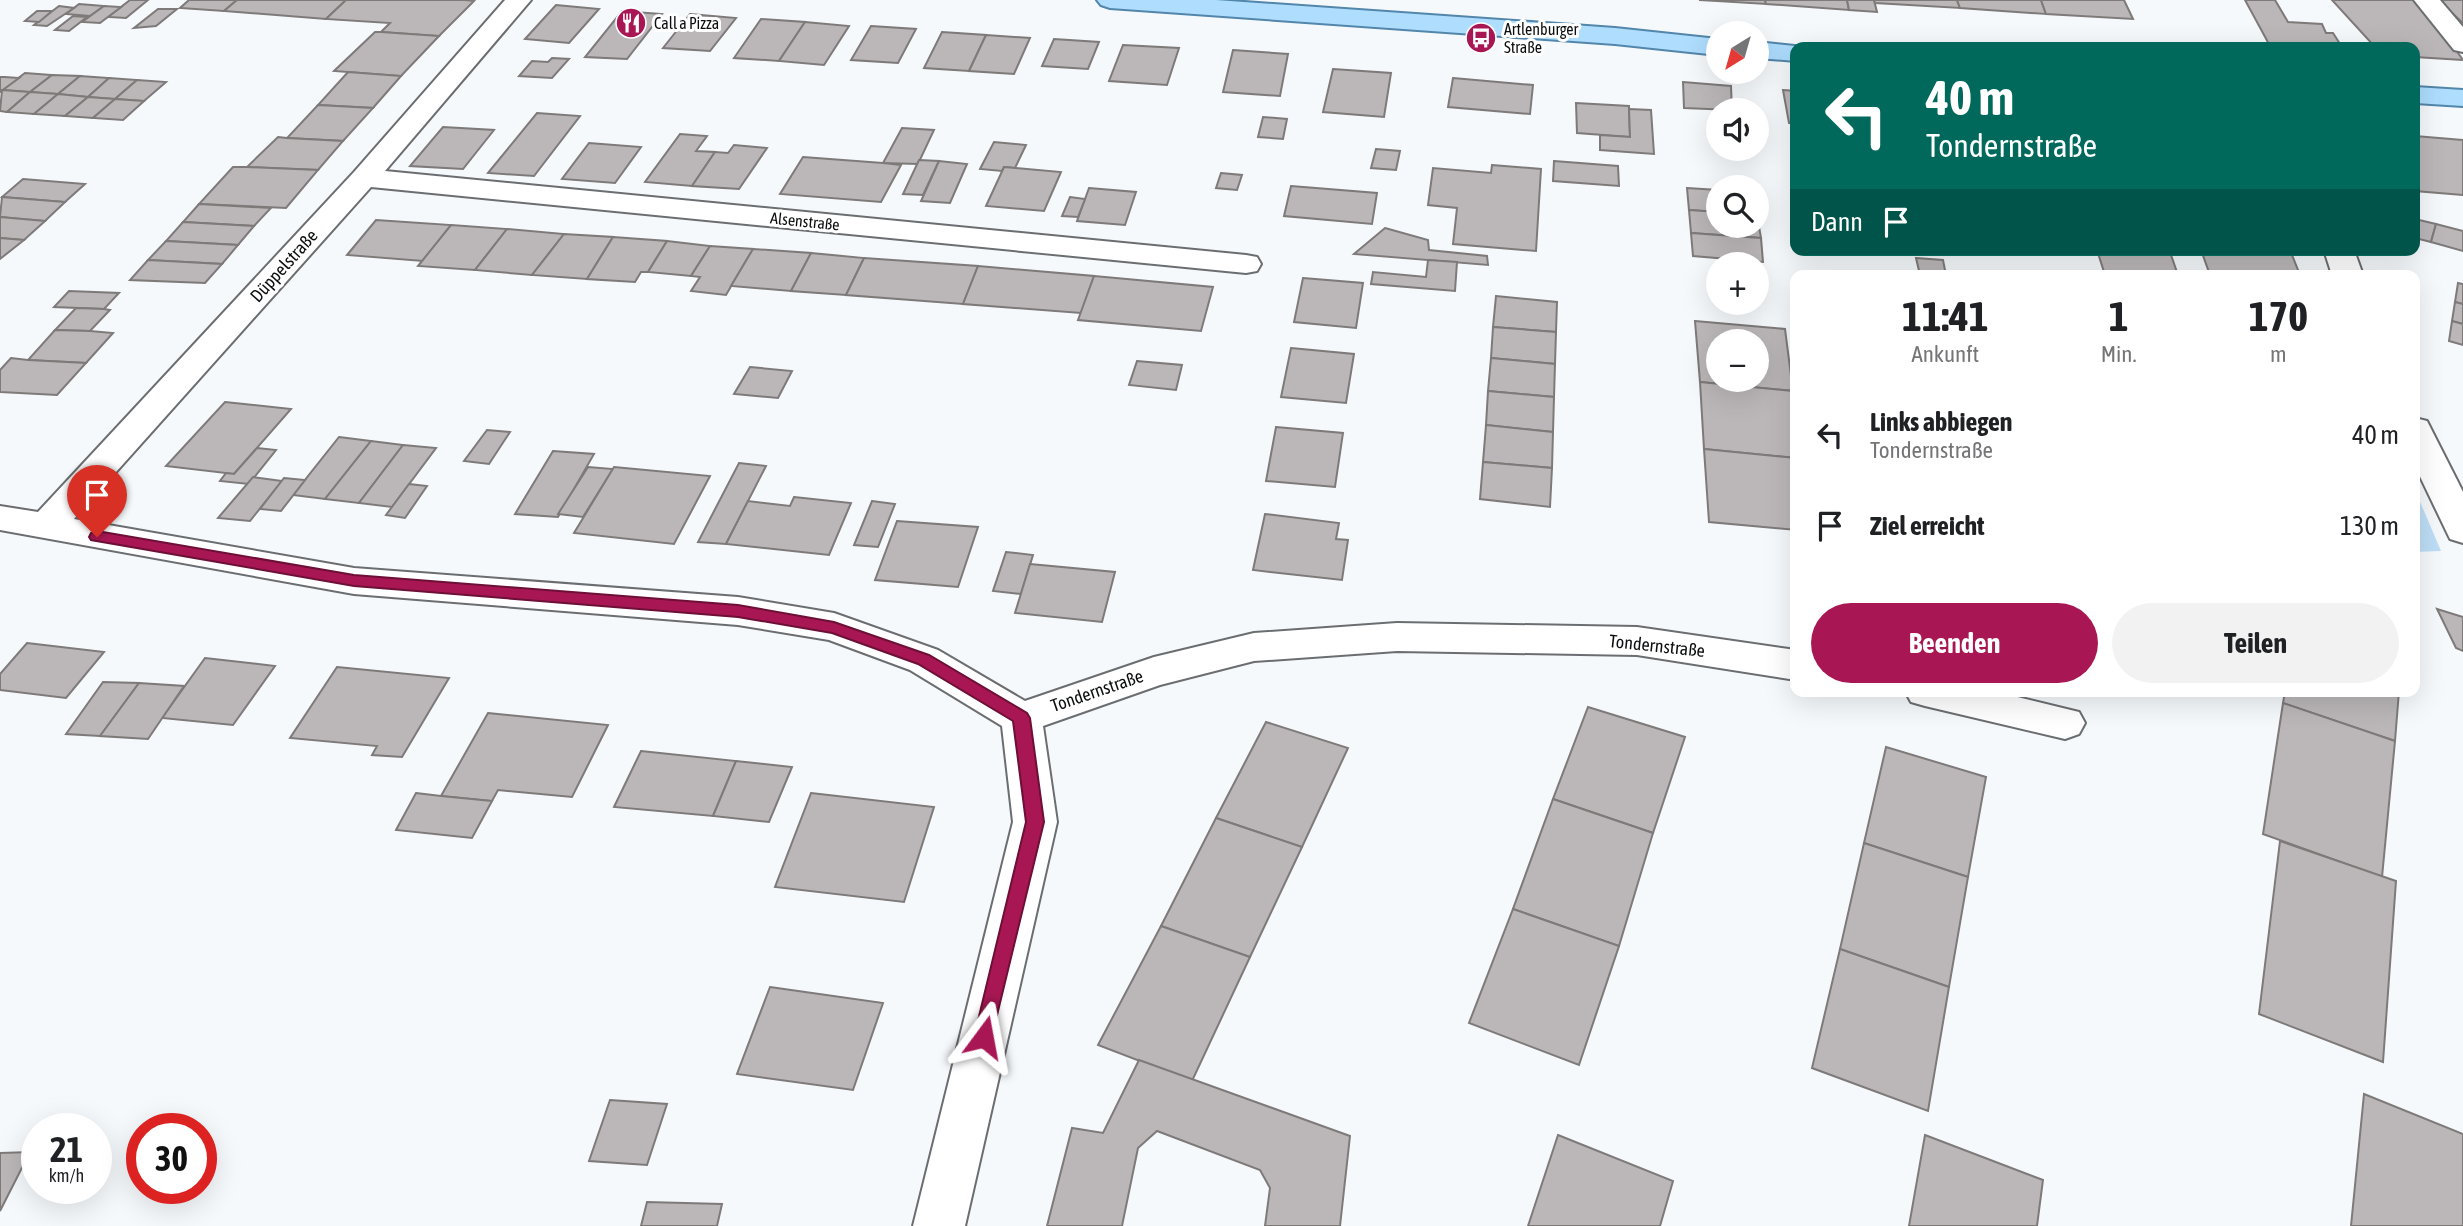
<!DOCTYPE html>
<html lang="de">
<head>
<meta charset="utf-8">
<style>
  body { margin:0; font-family:"Asap Condensed",sans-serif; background:#f2f2f2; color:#202124; height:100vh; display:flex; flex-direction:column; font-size:26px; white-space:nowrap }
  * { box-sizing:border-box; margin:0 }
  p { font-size:23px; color:#757577 }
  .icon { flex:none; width:38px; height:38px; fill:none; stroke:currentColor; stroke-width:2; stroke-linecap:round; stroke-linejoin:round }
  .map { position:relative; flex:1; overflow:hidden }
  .details { position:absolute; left:1790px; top:270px; width:630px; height:427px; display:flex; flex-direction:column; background:#fff; border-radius:14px; box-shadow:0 7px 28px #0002 }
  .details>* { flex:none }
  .banner { position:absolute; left:1790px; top:42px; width:630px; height:214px; border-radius:14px; box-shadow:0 7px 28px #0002; background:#00695c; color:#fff; overflow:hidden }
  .needle { width:46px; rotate:217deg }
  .fabs { position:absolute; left:1706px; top:21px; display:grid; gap:14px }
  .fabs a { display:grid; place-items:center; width:63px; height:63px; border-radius:50%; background:#fff; box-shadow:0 7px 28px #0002; font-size:35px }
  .speed { position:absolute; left:21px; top:1113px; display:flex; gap:14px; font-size:35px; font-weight:700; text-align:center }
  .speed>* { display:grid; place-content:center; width:91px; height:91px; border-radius:50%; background:#fff; box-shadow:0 7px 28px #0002; line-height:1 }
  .speed small { font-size:18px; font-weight:400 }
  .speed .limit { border:10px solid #d22; background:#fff; color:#111 }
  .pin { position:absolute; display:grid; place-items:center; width:60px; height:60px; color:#fff; margin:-72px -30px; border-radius:50% 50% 50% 0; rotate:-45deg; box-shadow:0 0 7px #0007 }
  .pin .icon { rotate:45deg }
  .me { position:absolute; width:77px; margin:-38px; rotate:13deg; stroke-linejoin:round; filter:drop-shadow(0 0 5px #0008) }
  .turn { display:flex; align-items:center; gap:24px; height:147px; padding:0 21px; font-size:32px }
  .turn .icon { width:91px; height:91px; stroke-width:2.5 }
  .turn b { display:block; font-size:49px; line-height:60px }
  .then { display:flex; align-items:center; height:66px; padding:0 21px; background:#0003; gap:14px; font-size:26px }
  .eta { display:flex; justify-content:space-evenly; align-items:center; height:119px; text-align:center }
  .eta b { font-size:42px; font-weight:700; line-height:49px }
  .primary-button { display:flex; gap:14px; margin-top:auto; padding:14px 21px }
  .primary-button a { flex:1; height:80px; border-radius:42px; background:#a81753; color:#fff; font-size:28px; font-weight:700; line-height:80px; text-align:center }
  .primary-button a+a { background:#f2f2f2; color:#202124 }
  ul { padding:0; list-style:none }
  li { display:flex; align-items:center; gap:21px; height:91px; padding:0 21px }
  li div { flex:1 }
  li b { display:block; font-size:26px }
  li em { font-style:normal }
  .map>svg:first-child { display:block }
  .green { fill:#bddef7 }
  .building { fill:#bbb7b8; stroke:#7e7a7a; stroke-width:2; fill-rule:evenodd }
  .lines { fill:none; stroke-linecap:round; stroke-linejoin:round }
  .minor-casing { stroke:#6b6e70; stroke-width:4 }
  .major-casing { stroke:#5286aa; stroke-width:4 }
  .minor { fill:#fff; fill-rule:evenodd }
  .major { fill:#aeddfe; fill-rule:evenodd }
  .route { fill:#a81753; stroke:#6d0f36; stroke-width:2 }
  .labels { text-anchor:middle; stroke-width:6; stroke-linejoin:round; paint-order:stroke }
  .far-poi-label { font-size:16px; fill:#0c0d0e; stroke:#fff; text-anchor:start }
  .far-street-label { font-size:16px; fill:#0c0d0e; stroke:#fff }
  .street-label { font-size:18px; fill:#0c0d0e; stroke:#fff }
</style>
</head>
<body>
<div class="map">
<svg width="2463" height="1226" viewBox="0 0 2463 1226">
  <rect width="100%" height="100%" fill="#f6f9fc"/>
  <path class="green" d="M2415 490 2441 551 2415 552Z"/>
  <g class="building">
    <path d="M130 0H148L126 18 108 17Z"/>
    <path d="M189 0H237L224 11 180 8Z"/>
    <path d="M237 0H346L326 19 224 11Z"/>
    <path d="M346 0H465L474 1 439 36 381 32 390 23 326 19Z"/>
    <path d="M1699 0H1765L1766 4 1717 1Z"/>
    <path d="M1765 0H1847L1849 10 1766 4Z"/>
    <path d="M1847 0H1874L1877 12 1849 10Z"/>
    <path d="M1874 0H1957L1960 8 1875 3Z"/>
    <path d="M1957 0H2041L2046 14 1960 8Z"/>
    <path d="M2041 0H2124L2133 19 2046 14Z"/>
    <path d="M2245 0H2275L2288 22 2322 24 2326 33H2333L2342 47 2270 46Z"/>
    <path d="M2332 0H2420L2463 60 2415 57V47H2375Z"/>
    <path d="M2438 0H2463V23Z"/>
    <path d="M79 4 104 6 90 16 66 14Z"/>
    <path d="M556 5 599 9 569 43 525 39Z"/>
    <path d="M59 6 74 8 47 26 34 25Z"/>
    <path d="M104 6 121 7 100 23 82 22Z"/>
    <path d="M158 9H177L156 26 134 28Z"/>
    <path d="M37 11H52L39 22 25 21Z"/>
    <path d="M622 11 662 14 627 59 585 57Z"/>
    <path d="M690 14 736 18 710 51 663 48Z"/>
    <path d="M73 16 87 17 69 31 55 30Z"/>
    <path d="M761 19 805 22 779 61 734 58Z"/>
    <path d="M805 22 849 26 824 65 779 61Z"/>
    <path d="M871 26 916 29 898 63 851 60Z"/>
    <path d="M375 32H381L439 36 401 76 334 71Z"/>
    <path d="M942 32 986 35 969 71 924 68Z"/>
    <path d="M986 35 1030 38 1014 74 969 71Z"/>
    <path d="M1054 39 1099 42 1088 69 1042 66Z"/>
    <path d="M1123 45 1179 48 1167 85 1109 81Z"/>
    <path d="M1233 50 1288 54 1280 96 1223 92Z"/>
    <path d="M552 58 569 59 552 78 519 76 532 61 548 62Z"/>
    <path d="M1333 69 1391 73 1384 117 1323 112Z"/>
    <path d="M348 72 401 76 373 108 318 105Z"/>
    <path d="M25 73 52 75 30 92 2 90Z"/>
    <path d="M52 75 80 76 58 94 30 92Z"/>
    <path d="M80 76 94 77 109 78 88 97 58 94Z"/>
    <path d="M0 77H5L19 78 0 92Z"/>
    <path d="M109 78 137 80 115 99 88 97Z"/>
    <path d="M1453 78 1533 85 1530 114 1448 107Z"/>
    <path d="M137 80 166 82 144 101 115 99Z"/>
    <path d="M1683 82 1731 86 1732 110 1684 108Z"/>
    <path d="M2 90 30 92 7 112 0 111Z"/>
    <path d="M1783 90 1796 91V123H1789Z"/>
    <path d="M30 92 58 94 34 114 7 112Z"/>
    <path d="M58 94 88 97 65 116 34 114Z"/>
    <path d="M88 97 115 99 93 118 65 116Z"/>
    <path d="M115 99 144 101 123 120 93 118Z"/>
    <path d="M1576 103 1629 106 1630 137 1577 133Z"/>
    <path d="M318 105 373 108 343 141 287 138Z"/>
    <path d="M1629 109 1651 110 1654 154 1600 150V135L1630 137Z"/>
    <path d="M537 113 580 116 534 176 488 173Z"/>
    <path d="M1263 117 1287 119 1283 139 1258 137Z"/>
    <path d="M443 127 494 130 463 169 410 166Z"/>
    <path d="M902 128 934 130 918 164 883 163Z"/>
    <path d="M680 134 707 136 696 151 715 152 692 186 645 182Z"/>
    <path d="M2415 136 2463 140V195L2415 191Z"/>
    <path d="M278 137 287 138 343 141 318 170 247 167Z"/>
    <path d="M994 142 1026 145 1015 168 1004 167 1002 171 980 169Z"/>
    <path d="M589 143 641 147 615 183 562 179Z"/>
    <path d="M734 145 767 148 739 189 692 186 715 152 728 153Z"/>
    <path d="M1376 149 1400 151 1396 170 1371 168Z"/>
    <path d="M803 157 883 163 901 165 881 202 780 194Z"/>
    <path d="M919 160 939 161 923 195 903 194Z"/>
    <path d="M939 161 967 164 950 203 921 201Z"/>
    <path d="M1554 161 1618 166 1619 186 1553 181Z"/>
    <path d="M1492 165 1541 169 1536 251 1453 244 1457 208 1428 205 1433 168 1491 173Z"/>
    <path d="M233 167H247L318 170 286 208 199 204Z"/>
    <path d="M1004 167 1061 172 1044 211 986 206Z"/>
    <path d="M1221 173 1242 175 1237 190 1216 188Z"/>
    <path d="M23 179 85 184 65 202 2 197Z"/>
    <path d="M1291 186 1377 193 1372 224 1284 216Z"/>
    <path d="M1089 188 1136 192 1125 225 1077 221Z"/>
    <path d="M1687 188 1718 190V212L1689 210Z"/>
    <path d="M2 197 65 202 45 221 0 217Z"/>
    <path d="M1070 197 1085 199 1078 217 1062 216Z"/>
    <path d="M199 204 271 208 254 226 183 222Z"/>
    <path d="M1689 210 1718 212V226H1757V215L1761 238 1691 233Z"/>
    <path d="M0 217 45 221 24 240 0 238Z"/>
    <path d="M2415 219 2436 224 2431 242 2415 238Z"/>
    <path d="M376 220 451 225 423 261 347 255Z"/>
    <path d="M183 222 254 226 238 245 166 241Z"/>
    <path d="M2436 224 2463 231V251L2431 242Z"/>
    <path d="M451 225 507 229 475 270 418 266Z"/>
    <path d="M1385 228 1428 240 1429 250 1487 256 1488 265 1354 254Z"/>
    <path d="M507 229 564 234 532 275 475 270Z"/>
    <path d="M1691 233 1761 238 1763 262 1693 256Z"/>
    <path d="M564 234 613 237 587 279 532 275Z"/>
    <path d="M613 237 667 241 648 272H641L635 282 587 279Z"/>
    <path d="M0 238 24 240 0 259Z"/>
    <path d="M166 241 238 245 222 264 148 260Z"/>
    <path d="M667 241 710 246 691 276 648 272Z"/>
    <path d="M710 246 753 249 726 295 691 291 700 277 691 276Z"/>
    <path d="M753 249 811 253 791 291 731 286Z"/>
    <path d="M2097 250H2156L2157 254 2171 255 2178 275H2105Z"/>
    <path d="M2201 250H2290L2300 275H2210Z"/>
    <path d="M811 253 864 258 846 295 791 291Z"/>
    <path d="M864 258 978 266 963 304 846 295Z"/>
    <path d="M1916 258 1943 260 1946 275H1920Z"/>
    <path d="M148 260 222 264 205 283 130 280Z"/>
    <path d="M1428 260 1457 262 1455 291 1371 284 1373 272 1426 277Z"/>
    <path d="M978 266 1094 276 1081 313 963 304Z"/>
    <path d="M1094 276 1213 287 1201 331 1078 320Z"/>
    <path d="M1303 278 1363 283 1356 328 1294 322Z"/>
    <path d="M2458 283 2463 284V304L2455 302Z"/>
    <path d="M69 291 119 293 104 309 54 307Z"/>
    <path d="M1496 296 1557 302 1556 332 1493 327Z"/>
    <path d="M2455 302 2463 304V324L2452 321Z"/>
    <path d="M76 308 104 309 110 310 90 331 55 330Z"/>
    <path d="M1695 321 1785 329 1793 391 1700 382ZM1718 341H1757V380H1718Z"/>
    <path d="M2452 321 2463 324V345L2449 341Z"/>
    <path d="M1493 327 1556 332 1555 364 1491 358Z"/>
    <path d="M55 330 90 331 113 333 86 363 28 360Z"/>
    <path d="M1291 348 1354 354 1346 403 1281 397Z"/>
    <path d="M11 358 28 360 86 363 57 395 0 392V370Z"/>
    <path d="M1491 358 1555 364 1554 397 1488 391Z"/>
    <path d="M1137 361 1182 365 1176 390 1129 385Z"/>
    <path d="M750 367 792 371 778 398 734 394Z"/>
    <path d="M1700 382 1793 391 1796 458 1704 449Z"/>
    <path d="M1488 391 1554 397 1553 432 1486 425Z"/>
    <path d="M225 402 291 409 234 474 166 466Z"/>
    <path d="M1486 425 1553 432 1552 468 1483 462Z"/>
    <path d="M1276 427 1343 433 1335 487 1266 481Z"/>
    <path d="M487 430 510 432 489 464 464 461Z"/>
    <path d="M339 437 371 441 325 499 293 495Z"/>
    <path d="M371 441 403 445 359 503 325 499Z"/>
    <path d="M403 445 436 448 392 507 359 503Z"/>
    <path d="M257 448 276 450 249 484 220 481 226 473 234 474Z"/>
    <path d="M1704 449 1796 458V530L1709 522Z"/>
    <path d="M553 451 594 454 558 517 515 514Z"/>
    <path d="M1483 462 1552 468 1550 507 1480 499Z"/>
    <path d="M739 463 766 466 726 544 698 542Z"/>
    <path d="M588 467 613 469 583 517 558 514Z"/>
    <path d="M614 467 710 476 674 544 574 533Z"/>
    <path d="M253 477 282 481 250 521 218 518Z"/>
    <path d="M284 478 305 480 281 511 260 509Z"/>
    <path d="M409 484 427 486 405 518 386 515Z"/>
    <path d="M794 497 851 503 829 555 726 544 748 501 790 506Z"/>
    <path d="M872 501 895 504 878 547 854 545Z"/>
    <path d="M1265 514 1339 523 1336 539 1348 540 1342 580 1253 570Z"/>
    <path d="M897 521 978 527 958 587 875 580Z"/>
    <path d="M1006 552 1033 555 1021 594 993 591Z"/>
    <path d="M1030 564 1115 572 1102 622 1015 613Z"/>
    <path d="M2437 609 2463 617V651L2456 648Z"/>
    <path d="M27 643 104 652 66 698 0 690V674Z"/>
    <path d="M205 658 275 666 233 725 162 718Z"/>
    <path d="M337 667 449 678 402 757 372 755 377 746 290 738Z"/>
    <path d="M103 682 139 683 100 736 66 734Z"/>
    <path d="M139 683 184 686 148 739 100 736Z"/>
    <path d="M2285 691H2399L2395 741 2283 703Z"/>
    <path d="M2283 703 2395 741 2382 877 2263 834Z"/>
    <path d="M1588 707 1685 737 1653 833 1553 799Z"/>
    <path d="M488 713 608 725 572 797 498 790 492 801 441 796Z"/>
    <path d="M1266 722 1348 748 1302 847 1216 818Z"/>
    <path d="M1886 747 1986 777 1968 877 1864 843Z"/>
    <path d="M641 751 736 761 713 816 614 807Z"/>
    <path d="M736 761 792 767 769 822 713 816Z"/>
    <path d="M416 793 441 796 492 801 472 838 396 830Z"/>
    <path d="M811 793 934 807 904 902 775 887Z"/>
    <path d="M1553 799 1653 833 1619 946 1513 909Z"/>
    <path d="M1216 818 1302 847 1250 957 1161 926Z"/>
    <path d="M2280 841 2396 881 2383 1062 2259 1014Z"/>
    <path d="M1864 843 1968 877 1949 987 1840 949Z"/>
    <path d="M1513 909 1619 946 1579 1065 1469 1023Z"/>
    <path d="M1161 926 1250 957 1192 1081 1098 1045Z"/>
    <path d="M1840 949 1949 987 1928 1111 1812 1068Z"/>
    <path d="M770 987 883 1003 853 1090 737 1074Z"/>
    <path d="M1139 1060 1350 1136 1340 1226H1265L1270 1188 1260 1170 1157 1131 1138 1148 1122 1226H1047L1072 1128 1103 1133Z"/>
    <path d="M2364 1094 2463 1134V1226H2351Z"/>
    <path d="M610 1100 667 1104 647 1165 589 1161Z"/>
    <path d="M1558 1135 1673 1181 1660 1226H1528Z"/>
    <path d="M1925 1135 2043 1180 2037 1226H1909Z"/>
    <path d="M30 1152 0 1211V1153Z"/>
    <path d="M647 1202 722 1204 717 1226H641Z"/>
  </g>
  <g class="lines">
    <g class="minor-casing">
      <g id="minor">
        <path d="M505 0H531L385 171 1246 255 1257 257 1261 264 1257 271 1246 273 371 187 74 519 354 568 738 597 834 613 938 650 1025 701 1154 657 1254 633 1397 623 1637 627 1796 650V680L1637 655 1397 651 1254 661 1160 685 1043 726 1057 822 965 1226H913L1013 822 1002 726 910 670 829 640 738 625 354 594 0 530V506L38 512 354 172Z"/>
        <path d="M2414 0H2440L2463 27V52L2454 50Z"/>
        <path d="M2324 250H2354L2363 275H2332Z"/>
        <path d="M2415 418 2427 421 2463 492V543L2450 539 2415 466Z"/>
        <path d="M1905 691H1993L2079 712 2085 723 2079 734 2065 739 1925 706 1911 702Z"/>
      </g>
    </g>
    <g class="major-casing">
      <g id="major">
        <path d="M1097 0H1216L1615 28 1718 39V55L1615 44 1110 8 1101 5Z"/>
        <path d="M1757 42 1804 47H1796V61L1757 58Z"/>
        <path d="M2415 87 2463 90V106L2415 103Z"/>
      </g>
    </g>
    <use href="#minor" class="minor"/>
    <use href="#major" class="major"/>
  </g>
  <path class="route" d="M97 531 354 575 738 605 834 622 929 655 1027 713 1030 718 1044 822 990 1044 984 1046 977 1044 974 1037 1026 822 1013 721 918 664 832 633 738 617 354 586 91 540 89 537 91 533Z"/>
  <defs>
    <g id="restaurant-disc" transform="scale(1.575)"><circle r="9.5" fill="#a81753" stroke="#fff"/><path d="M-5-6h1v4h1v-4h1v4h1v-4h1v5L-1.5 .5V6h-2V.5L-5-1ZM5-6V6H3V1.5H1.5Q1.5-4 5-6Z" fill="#fff"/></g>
    <g id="bus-disc" transform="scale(1.575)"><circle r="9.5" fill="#a81753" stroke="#fff"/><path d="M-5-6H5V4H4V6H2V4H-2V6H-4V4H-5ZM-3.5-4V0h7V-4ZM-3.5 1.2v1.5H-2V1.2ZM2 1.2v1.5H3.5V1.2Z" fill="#fff"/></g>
  </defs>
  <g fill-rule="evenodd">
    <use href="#restaurant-disc" x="631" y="23"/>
    <use href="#bus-disc" x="1481" y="38"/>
  </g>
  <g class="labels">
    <g class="far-poi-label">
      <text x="654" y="29">Call a Pizza</text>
      <text x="1504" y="35">Artlenburger<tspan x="1504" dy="18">Straße</tspan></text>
    </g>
    <g class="far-street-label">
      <text transform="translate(805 221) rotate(6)" y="6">Alsenstraße</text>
    </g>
    <g class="street-label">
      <text transform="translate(284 266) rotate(-48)" y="6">Düppelstraße</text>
      <text transform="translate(1657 646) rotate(6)" y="6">Tondernstraße</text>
      <text transform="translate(1097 691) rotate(-19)" y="6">Tondernstraße</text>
    </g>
  </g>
</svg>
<div class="fabs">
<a><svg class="needle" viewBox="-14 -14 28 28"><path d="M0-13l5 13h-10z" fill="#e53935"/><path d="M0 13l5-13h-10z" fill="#757577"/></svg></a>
<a><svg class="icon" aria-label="sound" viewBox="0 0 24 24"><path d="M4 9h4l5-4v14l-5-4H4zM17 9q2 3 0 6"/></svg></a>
<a><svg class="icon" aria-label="search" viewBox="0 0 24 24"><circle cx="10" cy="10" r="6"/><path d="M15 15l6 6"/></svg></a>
<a>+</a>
<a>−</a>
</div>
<div class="speed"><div>21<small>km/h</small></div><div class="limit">30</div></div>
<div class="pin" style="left:97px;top:537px;background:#d93025"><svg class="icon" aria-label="arrive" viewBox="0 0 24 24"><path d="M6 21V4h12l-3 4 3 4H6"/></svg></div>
<svg class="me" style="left:984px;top:1037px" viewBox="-20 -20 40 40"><path d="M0-17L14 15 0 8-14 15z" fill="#a81753" stroke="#fff" stroke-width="4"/></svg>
<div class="banner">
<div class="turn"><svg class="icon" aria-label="left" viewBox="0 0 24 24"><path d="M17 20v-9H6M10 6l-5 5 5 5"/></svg><div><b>40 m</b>Tondernstraße</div></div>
<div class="then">Dann<svg class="icon" aria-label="arrive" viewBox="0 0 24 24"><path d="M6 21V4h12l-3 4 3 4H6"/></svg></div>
</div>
<section class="details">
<div class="eta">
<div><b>11:41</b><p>Ankunft</p></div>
<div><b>1</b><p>Min.</p></div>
<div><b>170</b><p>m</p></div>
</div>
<ul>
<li><svg class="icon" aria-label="left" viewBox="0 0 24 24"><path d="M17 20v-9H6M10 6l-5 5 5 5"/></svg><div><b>Links abbiegen</b><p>Tondernstraße</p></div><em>40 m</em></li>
<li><svg class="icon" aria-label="arrive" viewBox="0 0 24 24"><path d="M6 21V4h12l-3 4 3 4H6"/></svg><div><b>Ziel erreicht</b></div><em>130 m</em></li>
</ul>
<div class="primary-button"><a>Beenden</a><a>Teilen</a></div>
</section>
</div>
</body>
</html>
